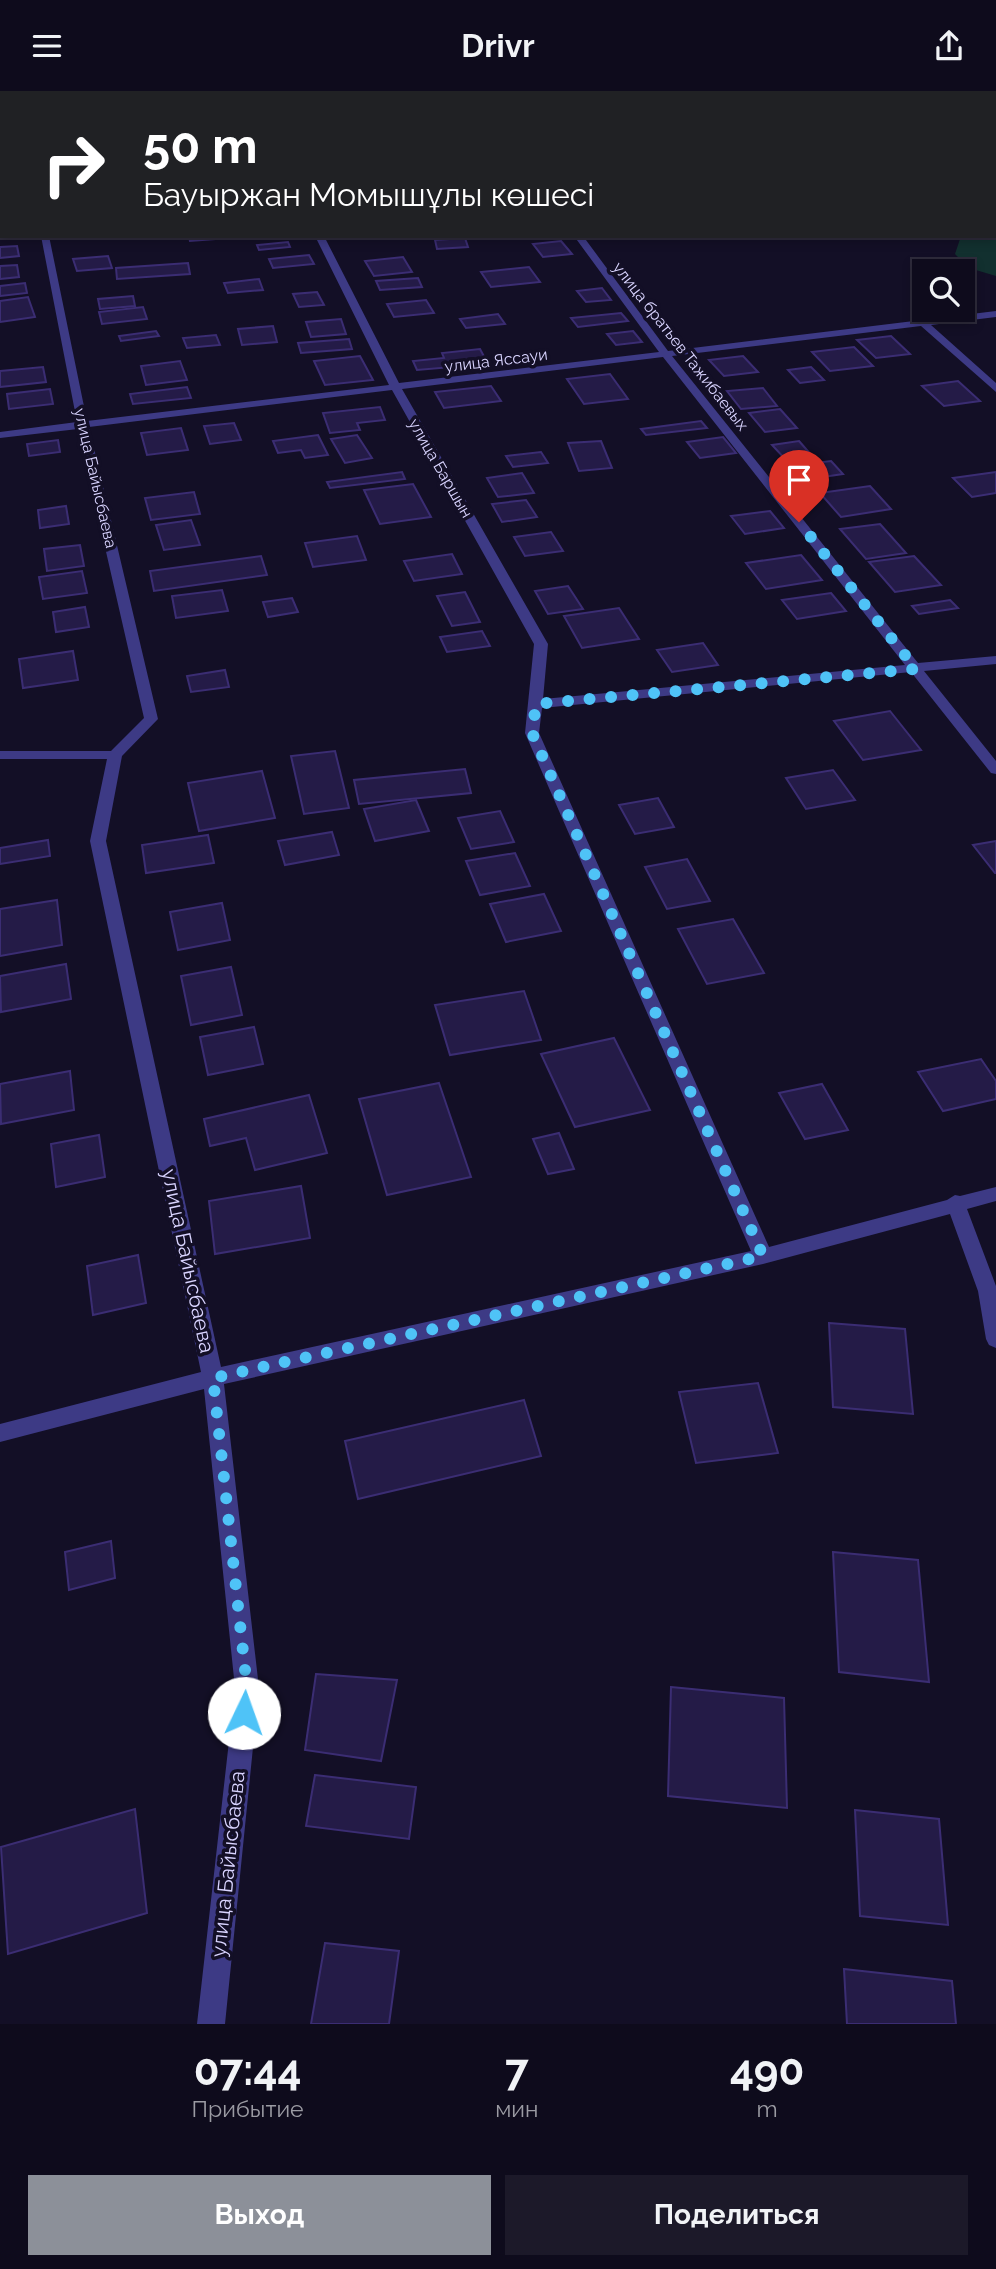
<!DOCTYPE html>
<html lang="ru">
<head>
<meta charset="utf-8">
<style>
  body { margin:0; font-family:Raleway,sans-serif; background:#1c1929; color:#f1f3f6; height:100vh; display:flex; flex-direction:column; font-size:26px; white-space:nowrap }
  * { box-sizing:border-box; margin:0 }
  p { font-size:23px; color:#9b9ba3 }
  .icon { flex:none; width:38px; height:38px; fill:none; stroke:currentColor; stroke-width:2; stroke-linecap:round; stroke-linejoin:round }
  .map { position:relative; height:1933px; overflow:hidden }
  .panel { display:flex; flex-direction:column; background:#0e0b1c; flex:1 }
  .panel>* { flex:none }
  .banner { position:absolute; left:0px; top:0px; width:998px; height:147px; box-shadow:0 4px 10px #0003,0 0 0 2px #2e2b3b; background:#202124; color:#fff; overflow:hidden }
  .buttons { position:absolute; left:912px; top:168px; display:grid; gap:14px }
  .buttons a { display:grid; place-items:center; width:63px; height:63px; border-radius:0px; background:#0e0b1c; box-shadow:0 4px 10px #0003,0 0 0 2px #2e2b3b; font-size:35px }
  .pin { position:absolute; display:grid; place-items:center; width:60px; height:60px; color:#fff; margin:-72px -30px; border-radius:50% 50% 50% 0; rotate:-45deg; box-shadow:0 0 7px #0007 }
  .pin .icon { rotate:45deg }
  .me { position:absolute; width:77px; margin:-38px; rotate:3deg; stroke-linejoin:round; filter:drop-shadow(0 0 5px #0008) }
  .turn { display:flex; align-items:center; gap:24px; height:147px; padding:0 28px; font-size:32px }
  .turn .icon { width:91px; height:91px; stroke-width:2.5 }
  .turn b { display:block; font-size:49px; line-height:60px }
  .eta { display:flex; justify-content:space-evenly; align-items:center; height:119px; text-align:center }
  .eta b { font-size:42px; font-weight:700; line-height:49px }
  .action { display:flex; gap:14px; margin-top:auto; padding:14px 28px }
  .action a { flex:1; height:80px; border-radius:0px; background:#8c9099; color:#fff; font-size:28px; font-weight:700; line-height:80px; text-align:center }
  .action a+a { background:#1c1929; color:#f1f3f6 }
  header { display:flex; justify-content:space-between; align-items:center; height:91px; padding:0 28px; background:#0e0b1c; font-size:32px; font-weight:700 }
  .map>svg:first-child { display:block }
  .green { fill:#12302f }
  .building { fill:#241b47; stroke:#3b2d73; stroke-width:2 }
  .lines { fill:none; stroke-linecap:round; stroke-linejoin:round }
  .minor { fill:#3d3a85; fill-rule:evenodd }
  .major { fill:#c25bff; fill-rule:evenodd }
  .route { stroke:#4fc3f7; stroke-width:12; stroke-dasharray:0 21.6 }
  .labels { text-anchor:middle; stroke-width:7; stroke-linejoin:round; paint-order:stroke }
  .far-street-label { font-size:16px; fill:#d9d4ff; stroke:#130f26 }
  .near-street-label { font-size:21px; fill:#d9d4ff; stroke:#130f26 }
</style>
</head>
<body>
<header><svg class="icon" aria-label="menu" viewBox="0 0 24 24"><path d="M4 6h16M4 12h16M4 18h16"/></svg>Drivr<svg class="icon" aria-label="share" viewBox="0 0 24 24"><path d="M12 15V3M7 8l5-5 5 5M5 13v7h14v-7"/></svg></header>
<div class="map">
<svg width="996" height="1933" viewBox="0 0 996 1933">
  <rect width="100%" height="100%" fill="#130f26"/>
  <path class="green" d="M996 141V185L969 177 955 163 960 148 965 145H996Z"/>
  <g class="building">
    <path d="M195 145H257L190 150 189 146Z"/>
    <path d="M465 147 468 156 437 158 435 149Z"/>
    <path d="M561 150 572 163 543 166 533 153Z"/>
    <path d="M288 151 290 156 259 159 257 154Z"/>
    <path d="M17 155 19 165 0 167V156Z"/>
    <path d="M309 164 314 173 273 177 269 168Z"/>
    <path d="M108 165 112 177 77 180 73 168Z"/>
    <path d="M403 166 412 181 374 185 365 170Z"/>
    <path d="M188 172 190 183 117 188 116 177Z"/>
    <path d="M17 174 19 186 0 188V175Z"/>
    <path d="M529 176 540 191 491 196 481 181Z"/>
    <path d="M418 187 422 196 380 199 376 190Z"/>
    <path d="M259 188 263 199 228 202 224 192Z"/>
    <path d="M25 192 27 202 0 205V195Z"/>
    <path d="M602 197 611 209 586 211 577 200Z"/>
    <path d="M317 201 324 214 299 216 293 203Z"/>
    <path d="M133 205 135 215 100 218 98 208Z"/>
    <path d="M28 206 35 226 0 231V210Z"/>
    <path d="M426 209 434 222 394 226 387 213Z"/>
    <path d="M143 216 147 228 102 233 99 221Z"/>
    <path d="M621 222 628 230 578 236 571 227Z"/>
    <path d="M498 223 505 233 466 237 460 228Z"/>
    <path d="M341 228 346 243 311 246 306 231Z"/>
    <path d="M273 235 277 251 242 254 238 238Z"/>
    <path d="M156 240 159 245 121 250 119 245Z"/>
    <path d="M633 240 642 251 616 254 607 243Z"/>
    <path d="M216 244 220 254 187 257 183 247Z"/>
    <path d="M891 245 910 263 876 267 857 249Z"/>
    <path d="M349 248 352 258 301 262 298 252Z"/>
    <path d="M854 256 873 275 830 280 812 261Z"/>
    <path d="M480 258 488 273 417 279 413 270 444 267 442 262Z"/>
    <path d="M360 265 373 289 325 294 314 270Z"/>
    <path d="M743 265 758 281 724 285 709 269Z"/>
    <path d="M180 270 187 289 146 294 141 275Z"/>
    <path d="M43 276 46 291 0 296V280Z"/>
    <path d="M811 276 824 289 800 292 788 279Z"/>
    <path d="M610 283 628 308 584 313 567 288Z"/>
    <path d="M958 290 980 310 944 315 922 295Z"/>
    <path d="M491 295 501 310 444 317 435 301Z"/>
    <path d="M187 296 191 307 133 313 130 303Z"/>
    <path d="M763 297 777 315 741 318 727 300Z"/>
    <path d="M50 298 53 313 9 318 7 303Z"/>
    <path d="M380 316 385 329 357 332 360 339 330 342 323 322Z"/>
    <path d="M780 318 797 337 765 341 749 322Z"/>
    <path d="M701 330 707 337 646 344 641 338Z"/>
    <path d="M234 332 241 349 210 353 204 335Z"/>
    <path d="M181 337 188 359 147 364 141 342Z"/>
    <path d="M318 344 328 364 305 367 301 359 278 362 273 350Z"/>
    <path d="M357 344 372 367 345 372 331 348Z"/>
    <path d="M723 346 736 362 700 367 687 351Z"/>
    <path d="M58 349 60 361 29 365 27 353Z"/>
    <path d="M601 350 612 377 579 380 568 352Z"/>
    <path d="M799 350 813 366 786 369 772 354Z"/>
    <path d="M541 361 548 372 513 376 506 365Z"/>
    <path d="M831 370 843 383 803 389 791 375Z"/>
    <path d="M402 381 405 388 330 397 327 391Z"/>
    <path d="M996 381V402L972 406 953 387Z"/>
    <path d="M522 382 534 402 498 406 487 387Z"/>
    <path d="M413 393 431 426 380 433 364 399Z"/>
    <path d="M870 395 891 418 841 426 820 402Z"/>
    <path d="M194 401 200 423 151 429 145 407Z"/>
    <path d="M526 409 537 426 502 431 492 413Z"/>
    <path d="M66 415 69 433 40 437 38 419Z"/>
    <path d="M770 420 784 437 745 443 731 425Z"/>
    <path d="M191 429 200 454 164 459 156 434Z"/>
    <path d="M880 433 906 462 866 468 840 438Z"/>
    <path d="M551 441 563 460 525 465 514 446Z"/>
    <path d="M357 445 366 469 313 476 305 452Z"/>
    <path d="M80 454 84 475 47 480 44 458Z"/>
    <path d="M452 463 462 483 414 490 404 470Z"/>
    <path d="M801 464 822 489 766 498 746 472Z"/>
    <path d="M261 465 267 484 154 500 150 480Z"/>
    <path d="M914 465 941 494 895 501 869 471Z"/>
    <path d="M82 480 87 502 43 508 39 486Z"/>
    <path d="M568 495 583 518 548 523 535 500Z"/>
    <path d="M222 499 228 520 176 527 172 505Z"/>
    <path d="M465 501 480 531 452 535 437 505Z"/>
    <path d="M831 502 846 520 797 528 782 509Z"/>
    <path d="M292 507 298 521 268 526 263 511Z"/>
    <path d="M950 509 958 517 919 523 912 515Z"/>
    <path d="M85 516 89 536 56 541 53 521Z"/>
    <path d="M619 517 639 548 582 557 564 525Z"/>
    <path d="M482 540 490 555 447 561 440 546Z"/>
    <path d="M703 552 718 574 672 581 657 559Z"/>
    <path d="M73 560 78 589 23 597 19 568Z"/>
    <path d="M225 579 229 596 191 601 187 585Z"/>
    <path d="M890 620 921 659 863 669 834 630Z"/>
    <path d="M335 660 349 717 304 723 291 665Z"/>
    <path d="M465 678 471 702 359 713 354 689Z"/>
    <path d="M833 679 855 709 806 718 786 687Z"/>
    <path d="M262 680 275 727 199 740 188 692Z"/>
    <path d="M658 707 674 736 635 743 619 714Z"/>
    <path d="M416 709 429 740 375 750 364 718Z"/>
    <path d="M500 720 514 751 471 758 458 727Z"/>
    <path d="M332 741 339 764 285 774 278 750Z"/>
    <path d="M208 744 214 772 146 782 142 754Z"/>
    <path d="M48 749 50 765 0 773V757Z"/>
    <path d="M996 750V782H995L973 754Z"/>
    <path d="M515 762 530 795 480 804 466 770Z"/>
    <path d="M687 768 710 810 667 818 645 776Z"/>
    <path d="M544 803 561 840 506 851 490 813Z"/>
    <path d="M57 809 62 854 0 865V818Z"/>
    <path d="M222 812 230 849 178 859 170 821Z"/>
    <path d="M733 828 764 882 707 893 678 838Z"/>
    <path d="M66 873 71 908 1 921 0 885Z"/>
    <path d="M231 876 242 924 191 934 181 885Z"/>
    <path d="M524 900 541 949 450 964 435 914Z"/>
    <path d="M254 936 263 973 208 984 200 946Z"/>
    <path d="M614 947 650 1019 575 1036 541 963Z"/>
    <path d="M981 968 996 990V1008L943 1020 918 981Z"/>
    <path d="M70 980 74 1019 1 1033 0 993Z"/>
    <path d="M439 992 471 1086 387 1104 359 1008Z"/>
    <path d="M822 993 848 1039 805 1048 779 1002Z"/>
    <path d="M309 1004 327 1062 255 1079 246 1047 210 1055 204 1028Z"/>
    <path d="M559 1042 574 1078 548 1083 533 1048Z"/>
    <path d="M99 1044 105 1086 56 1096 51 1053Z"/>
    <path d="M301 1095 310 1147 215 1163 209 1110Z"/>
    <path d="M138 1164 146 1212 93 1224 87 1175Z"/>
    <path d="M829 1232 905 1238 913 1323 833 1316Z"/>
    <path d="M758 1292 778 1362 696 1372 679 1301Z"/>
    <path d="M524 1309 541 1365 358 1408 345 1350Z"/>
    <path d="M111 1450 115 1487 69 1499 65 1461Z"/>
    <path d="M833 1461 918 1469 929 1591 839 1581Z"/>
    <path d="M316 1583 397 1589 381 1670 305 1659Z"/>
    <path d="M671 1596 784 1607 787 1717 668 1705Z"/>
    <path d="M315 1684 416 1696 409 1748 306 1735Z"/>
    <path d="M135 1718 147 1822 8 1863 1 1756Z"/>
    <path d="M855 1719 939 1728 948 1834 860 1825Z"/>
    <path d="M325 1852 399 1860 389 1933H311Z"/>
    <path d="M844 1878 952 1890 956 1933H847Z"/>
  </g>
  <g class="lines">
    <g class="minor">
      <rect x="9" y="0" width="8" height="2"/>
      <path d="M466 0H474L475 2H468Z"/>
      <path d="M41 145H49L87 330 389 294 315 145H324L399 292 659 261 574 145H583L668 260 996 220V226L931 234 996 292V301L921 235 672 265 918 572 996 565V573L924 580 996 670V683L991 682 911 581 542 617 539 642 769 1156 947 1109 955 1104 960 1105 996 1096V1110L967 1118 996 1195V1257L989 1254 986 1248 978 1200 950 1123 763 1173 224 1293 259 1597 225 1933H197L235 1597 204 1298 0 1351V1333L201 1281 90 750 107 668H0V660H111L144 627 78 338 0 347V341L77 331ZM663 266 905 574 543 608 548 553 402 298ZM392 299 534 553 525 642 751 1160 221 1276 106 750 122 665 158 628 89 336Z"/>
    </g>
    <g class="major">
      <path d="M299 0H326L324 2Z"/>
      <path d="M362 0H387L360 2Z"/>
      <rect x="0" y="31" width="2" height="4"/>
    </g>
  </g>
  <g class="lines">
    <path class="route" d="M244 1622 247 1597 213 1287 763 1165 532 642 536 613 916 578 799 431"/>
  </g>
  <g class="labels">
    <g class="far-street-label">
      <text transform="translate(681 255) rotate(52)" y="6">улица братьев Тажибаевых</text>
      <text transform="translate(496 269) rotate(-7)" y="6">улица Яссауи</text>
      <text transform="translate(441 377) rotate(60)" y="6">улица Баршын</text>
      <text transform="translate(96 387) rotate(77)" y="6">улица Байысбаева</text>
    </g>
    <g class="near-street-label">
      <text transform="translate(188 1170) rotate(78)" y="7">улица Байысбаева</text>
      <text transform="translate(228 1773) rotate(-84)" y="7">улица Байысбаева</text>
    </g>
  </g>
</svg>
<div class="buttons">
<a><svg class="icon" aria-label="search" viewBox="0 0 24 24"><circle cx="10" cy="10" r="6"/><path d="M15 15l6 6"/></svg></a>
</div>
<div class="pin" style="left:799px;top:431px;background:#d93025"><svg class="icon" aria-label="arrive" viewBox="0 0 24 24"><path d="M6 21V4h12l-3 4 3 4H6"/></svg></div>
<svg class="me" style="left:244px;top:1622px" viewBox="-20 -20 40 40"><circle r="19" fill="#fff"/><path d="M0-13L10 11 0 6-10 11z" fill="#4fc3f7"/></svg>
<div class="banner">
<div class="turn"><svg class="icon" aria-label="right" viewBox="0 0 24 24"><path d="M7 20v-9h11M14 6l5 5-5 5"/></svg><div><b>50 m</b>Бауыржан Момышұлы көшесі</div></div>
</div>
</div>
<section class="panel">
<div class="eta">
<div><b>07:44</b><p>Прибытие</p></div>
<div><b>7</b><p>мин</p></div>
<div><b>490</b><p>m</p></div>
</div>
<div class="action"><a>Выход</a><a>Поделиться</a></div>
</section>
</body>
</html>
